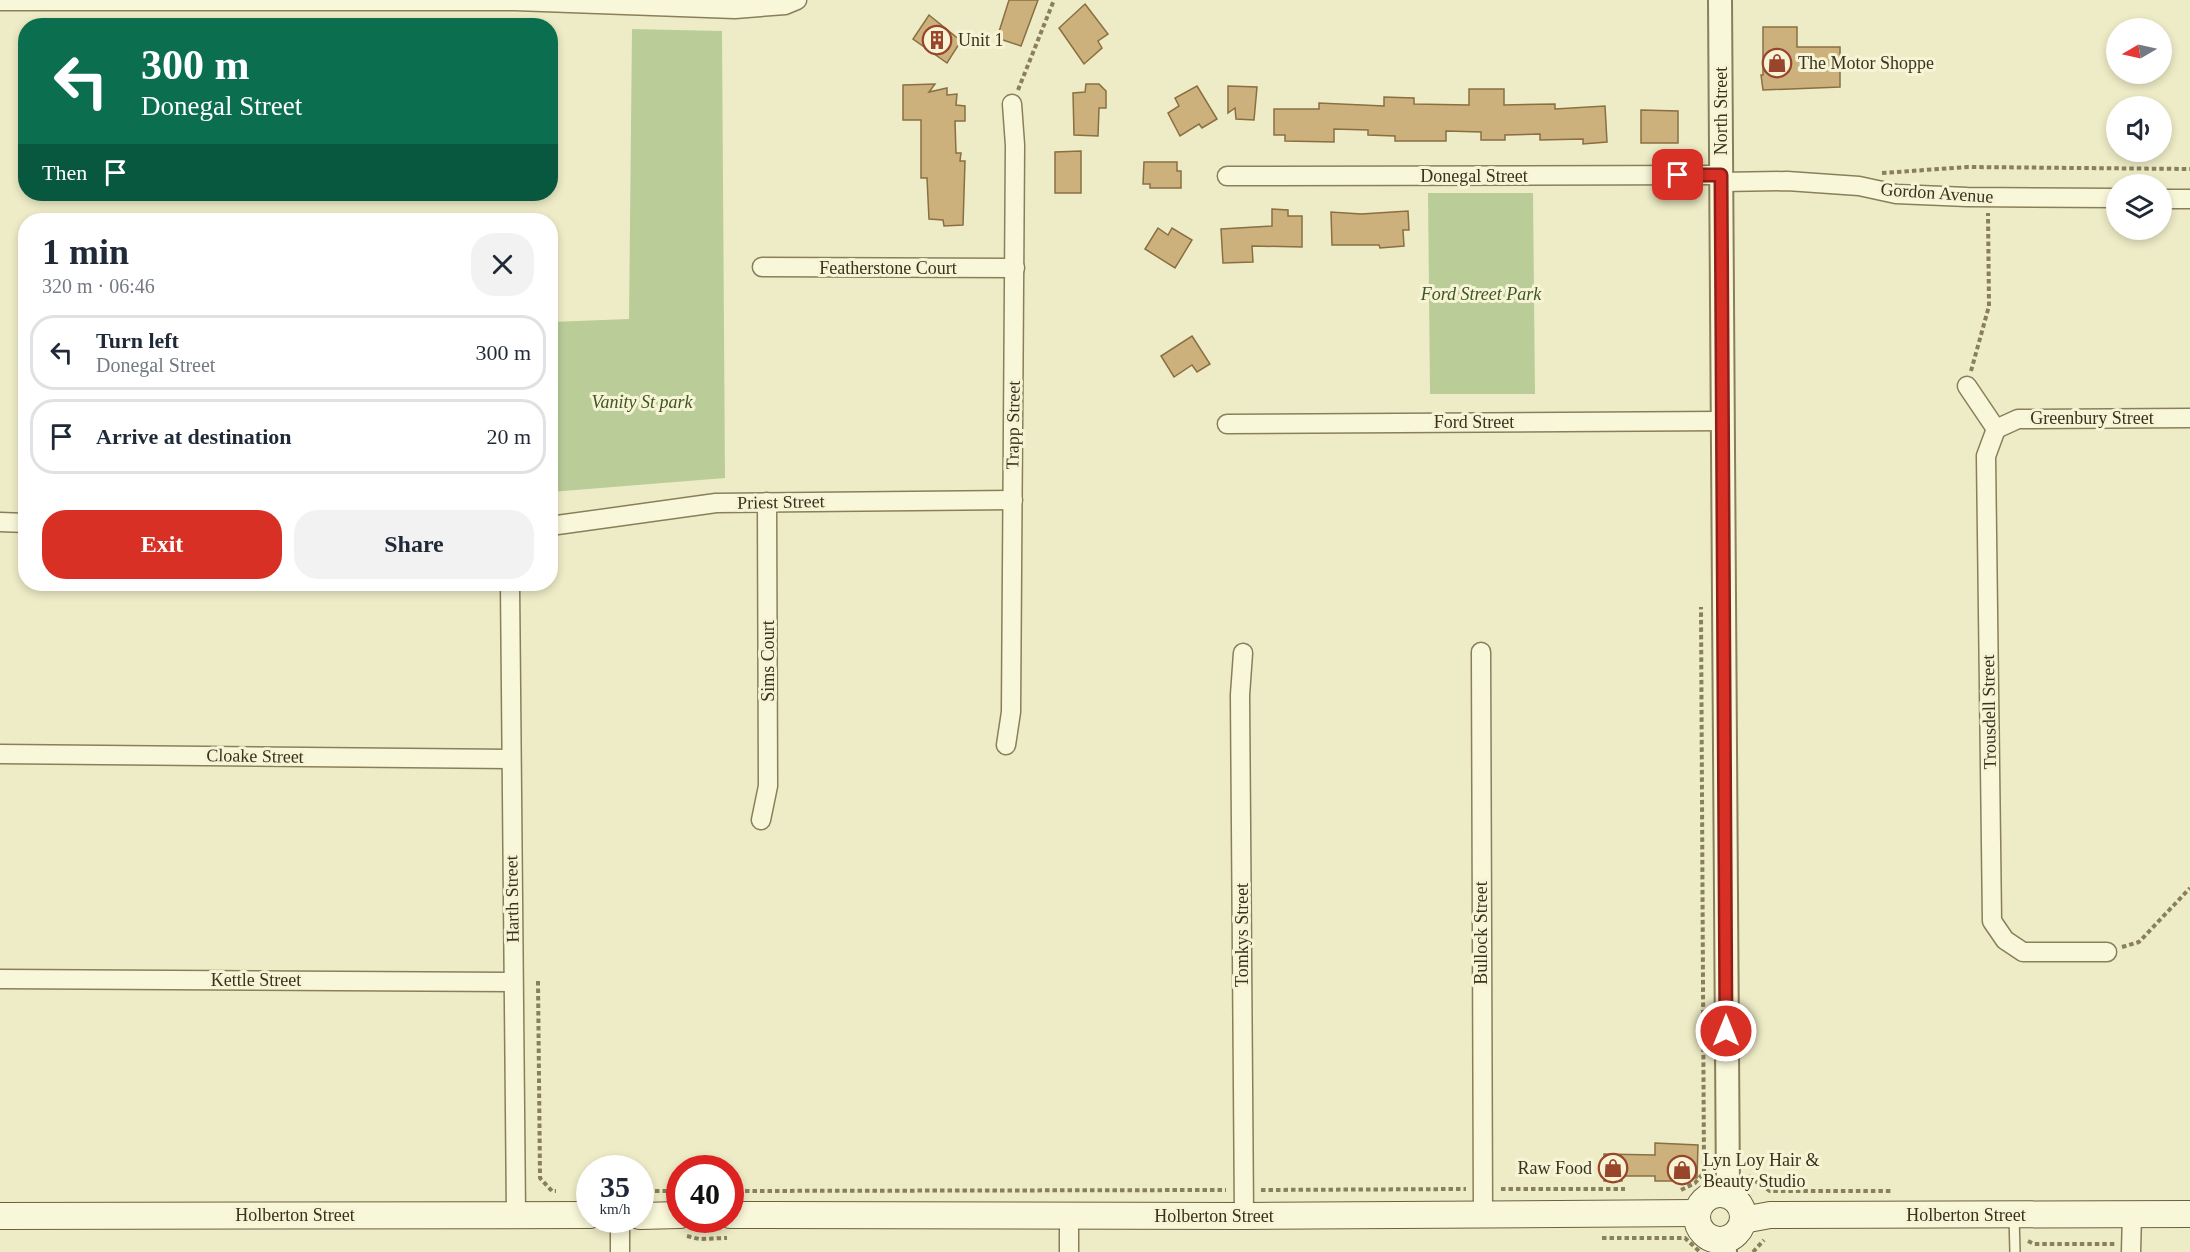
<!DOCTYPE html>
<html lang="en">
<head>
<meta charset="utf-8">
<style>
  body { margin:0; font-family:Georgia,serif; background:#f2f2f3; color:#1f2937; height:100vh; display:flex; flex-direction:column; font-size:22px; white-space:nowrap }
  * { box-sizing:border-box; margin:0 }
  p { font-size:20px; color:#747a83 }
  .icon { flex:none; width:33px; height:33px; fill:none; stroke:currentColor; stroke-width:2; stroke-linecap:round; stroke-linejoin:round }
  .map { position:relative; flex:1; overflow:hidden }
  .panel { position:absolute; left:18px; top:213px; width:540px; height:378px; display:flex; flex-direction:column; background:#fff; border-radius:24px; box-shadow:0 3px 9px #0003 }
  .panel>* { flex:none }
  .top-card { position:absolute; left:18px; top:18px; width:540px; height:183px; border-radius:24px; box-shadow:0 3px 9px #0003; background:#0b6e4f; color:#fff; overflow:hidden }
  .needle { width:39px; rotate:261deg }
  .buttons { position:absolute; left:2106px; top:18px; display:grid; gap:12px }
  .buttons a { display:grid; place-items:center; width:66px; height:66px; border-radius:50%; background:#fff; box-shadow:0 3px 9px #0003; font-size:30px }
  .speed { position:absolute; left:576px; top:1155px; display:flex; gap:12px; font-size:30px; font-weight:700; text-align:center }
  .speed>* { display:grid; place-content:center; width:78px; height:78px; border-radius:50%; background:#fff; box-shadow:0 3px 9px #0003; line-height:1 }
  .speed small { font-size:15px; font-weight:400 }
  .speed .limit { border:9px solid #d22; background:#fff; color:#111 }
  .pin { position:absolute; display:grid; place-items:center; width:51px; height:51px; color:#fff; margin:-26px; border-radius:12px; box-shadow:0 3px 9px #0006 }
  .me { position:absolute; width:66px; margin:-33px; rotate:0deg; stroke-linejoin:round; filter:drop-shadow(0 0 4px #0008) }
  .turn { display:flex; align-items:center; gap:21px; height:126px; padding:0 24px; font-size:27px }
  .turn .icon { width:78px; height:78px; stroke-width:2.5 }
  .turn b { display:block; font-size:42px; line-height:51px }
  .then { display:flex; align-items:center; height:57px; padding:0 24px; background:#0003; gap:12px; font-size:22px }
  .round { display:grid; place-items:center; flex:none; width:63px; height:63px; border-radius:24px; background:#f2f2f3 }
  .summary { display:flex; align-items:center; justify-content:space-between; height:102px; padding:0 24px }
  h1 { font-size:36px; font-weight:700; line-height:45px }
  .action { display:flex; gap:12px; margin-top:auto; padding:12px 24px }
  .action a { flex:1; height:69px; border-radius:24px; background:#d93025; color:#fff; font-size:24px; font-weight:700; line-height:69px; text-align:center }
  .action a+a { background:#f2f2f3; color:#1f2937 }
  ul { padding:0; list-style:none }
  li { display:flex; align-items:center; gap:18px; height:75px; margin:0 12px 9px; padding:0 12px; border:3px solid #e0e1e3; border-radius:24px }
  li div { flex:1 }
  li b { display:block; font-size:22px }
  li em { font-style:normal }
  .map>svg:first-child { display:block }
  .green { fill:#bacd99 }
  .building { fill:#ccb17c; stroke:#896f41; stroke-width:1.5 }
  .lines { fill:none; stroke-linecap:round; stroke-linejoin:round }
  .service-casing { stroke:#897f5b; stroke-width:12 }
  .minor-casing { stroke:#897f5b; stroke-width:21 }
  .tertiary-casing { stroke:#897f5b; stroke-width:26 }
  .secondary-casing { stroke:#6b603e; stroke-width:28 }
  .path { stroke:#897f5b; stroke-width:4; stroke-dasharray:4.5 3; stroke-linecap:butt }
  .service { stroke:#f9f7d9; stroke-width:9 }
  .minor { stroke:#f9f7d9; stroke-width:18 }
  .tertiary { stroke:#f9f7d9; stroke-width:22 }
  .secondary { stroke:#f9f7d9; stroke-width:26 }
  .route-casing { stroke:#8d1f18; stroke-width:15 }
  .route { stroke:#d93025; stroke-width:10 }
  .labels { text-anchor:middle; stroke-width:6; stroke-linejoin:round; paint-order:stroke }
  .poi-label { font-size:18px; fill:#3a321f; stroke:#f6f4d5; text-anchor:start }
  .street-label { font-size:18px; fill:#3a321f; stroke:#f6f4d5 }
  .park-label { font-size:18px; font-style:italic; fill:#3e5626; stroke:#f6f4d5 }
</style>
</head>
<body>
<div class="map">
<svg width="2190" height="1252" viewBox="0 0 2190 1252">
  <rect width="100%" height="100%" fill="#eeecc6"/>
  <g class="green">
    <path d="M632 29 722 31 725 478 551 492V322L629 319Z"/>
    <path d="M1428 193H1533L1535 394H1430Z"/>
  </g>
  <g class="building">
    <path d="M1009 0H1038L1021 46 997 38Z"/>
    <path d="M1085 4 1108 34 1098 41 1102 48 1084 64 1059 28Z"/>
    <path d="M929 15 961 41 947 63 913 39Z"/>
    <path d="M1763 27H1797V47H1840V87L1763 90 1761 75H1763Z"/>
    <path d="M935 84 929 92 947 88V95L957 94 956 105 965 106V121H955L956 153H961L960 161H965L963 225 944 226 943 220 929 219 927 178H921V120H903V85Z"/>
    <path d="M1086 84H1099L1106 91V108H1099L1098 136 1074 135 1073 93 1085 92Z"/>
    <path d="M1197 86 1217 119 1202 128 1199 124 1180 136 1168 113 1179 106 1175 98Z"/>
    <path d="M1228 86 1257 87 1254 120 1236 119 1235 108 1228 113Z"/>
    <path d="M1469 89H1504V105L1555 104V109L1605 106 1607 142 1583 144V139L1540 140V134L1505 135V140H1481V132L1446 131V141H1395V136L1368 135V130L1334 129V142L1285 141V135H1274V109H1319V103L1384 106V97L1414 98V104L1469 105Z"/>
    <path d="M1641 110 1678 111V143H1641Z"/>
    <path d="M1081 151V193H1055V152Z"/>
    <path d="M1144 162H1177V171H1181V188H1150V184H1143Z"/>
    <path d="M1272 209 1288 210V216H1302V247L1252 246 1253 262 1223 263 1221 229 1272 226Z"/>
    <path d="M1408 211 1409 230H1403L1404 246 1380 248 1379 245H1332L1331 212 1361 214Z"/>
    <path d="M1158 228 1168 235 1172 228 1192 240 1175 268 1145 249Z"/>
    <path d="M1192 336 1210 364 1197 372 1192 365 1174 377 1161 356Z"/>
    <path d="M1655 1143 1698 1145 1697 1178H1688V1181H1655V1176H1622V1181H1604V1154L1655 1155Z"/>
  </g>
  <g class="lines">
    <g class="service-casing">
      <path id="service" d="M2014 1216 2015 1252"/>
    </g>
    <g class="minor-casing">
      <g id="minor">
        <path d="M0 1H515L735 9 785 5 797 0"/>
        <path d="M1227 176 1721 175"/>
        <path d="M1721 182 1787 181 1859 186 1896 194 1967 197 2116 198"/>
        <path d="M2162 199H2190"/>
        <path d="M762 267 1015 268"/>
        <path d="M1967 386 1996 429"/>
        <path d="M1227 424 1722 421"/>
        <path d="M1996 429 1986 456 1992 921 2005 940 2023 952H2107"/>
        <path d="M1996 429 2018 419 2190 418"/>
        <path d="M0 522 26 523"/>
        <path d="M550 526 716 503 1013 500"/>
        <path d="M510 584 516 1215"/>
        <path d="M1481 652 1483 1215"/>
        <path d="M1243 653 1240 695 1244 1216"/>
        <path d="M1006 745 1011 712 1015 145 1012 104"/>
        <path d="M0 754 510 759"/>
        <path d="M761 820 768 786 767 502"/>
        <path d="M0 979 513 982"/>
        <path d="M1069 1216V1252"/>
        <path d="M620 1252V1220"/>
        <path d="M2131 1252 2132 1214"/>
      </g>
    </g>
    <g class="tertiary-casing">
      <g id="tertiary">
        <path d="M1720 0 1728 1195"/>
        <path d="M1724 1240 1725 1252"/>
      </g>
    </g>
    <g class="secondary-casing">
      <g id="secondary">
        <circle cx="1720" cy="1217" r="23"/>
        <path d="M730 1215 1244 1216 1697 1213"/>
        <path d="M0 1216 590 1215"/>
        <path d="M640 1216 680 1215"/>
        <path d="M1743 1220 1770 1215 2190 1214"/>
      </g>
    </g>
    <g class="path">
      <path d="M1018 90 1054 0"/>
      <path d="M1882 173 1968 167 2190 169"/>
      <path d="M1971 371 1989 306 1988 213"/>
      <path d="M2122 947 2139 942 2190 888"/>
      <path d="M538 981 540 1178 552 1191H556"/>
      <path d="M1748 1176 1770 1191H1892"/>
      <path d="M1501 1189H1625"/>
      <path d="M1261 1190 1466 1189"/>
      <path d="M1681 1190 1695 1183 1704 1172 1701 607"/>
      <path d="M640 1191H680"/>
      <path d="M730 1191 1226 1190"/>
      <path d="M687 1236 699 1239 727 1238"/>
      <path d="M1602 1238H1685L1700 1252"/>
      <path d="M2028 1241 2034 1244H2115"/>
      <path d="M1753 1252 1764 1240"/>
    </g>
    <use href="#service" class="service"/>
    <use href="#minor" class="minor"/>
    <use href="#tertiary" class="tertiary"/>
    <use href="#secondary" class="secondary"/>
  </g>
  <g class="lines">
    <g class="route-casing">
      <path id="route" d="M1678 175H1721L1726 1031"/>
    </g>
    <use href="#route" class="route"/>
  </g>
  <defs>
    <g id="building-ring" transform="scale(1.5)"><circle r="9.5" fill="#f6f4d5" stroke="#98452c" stroke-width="1.5"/><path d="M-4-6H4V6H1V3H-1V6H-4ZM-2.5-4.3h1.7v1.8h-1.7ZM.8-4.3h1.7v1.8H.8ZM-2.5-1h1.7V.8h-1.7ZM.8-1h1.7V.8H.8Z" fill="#98452c"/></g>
    <g id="shop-ring" transform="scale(1.5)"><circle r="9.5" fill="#f6f4d5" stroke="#98452c" stroke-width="1.5"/><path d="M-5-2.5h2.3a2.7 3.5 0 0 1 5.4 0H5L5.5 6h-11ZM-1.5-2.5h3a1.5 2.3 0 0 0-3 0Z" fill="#98452c"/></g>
  </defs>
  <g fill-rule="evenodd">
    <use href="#building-ring" x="937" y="40"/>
    <use href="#shop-ring" x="1777" y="63"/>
    <use href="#shop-ring" x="1613" y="1168"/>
    <use href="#shop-ring" x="1682" y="1170"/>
  </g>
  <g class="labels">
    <g class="poi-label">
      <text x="958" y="46">Unit 1</text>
      <text x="1798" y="69">The Motor Shoppe</text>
      <text x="1703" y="1166">Lyn Loy Hair &amp;<tspan x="1703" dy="21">Beauty Studio</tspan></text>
      <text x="1592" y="1174" text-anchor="end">Raw Food</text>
    </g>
    <g class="street-label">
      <text transform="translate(1721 111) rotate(-90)" y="6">North Street</text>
      <text x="1474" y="182">Donegal Street</text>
      <text transform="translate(1937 193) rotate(4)" y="6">Gordon Avenue</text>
      <text x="888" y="274">Featherstone Court</text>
      <text x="2092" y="424">Greenbury Street</text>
      <text x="1474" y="428">Ford Street</text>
      <text transform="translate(1013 425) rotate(-89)" y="6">Trapp Street</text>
      <text transform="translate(781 502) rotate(-1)" y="6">Priest Street</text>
      <text transform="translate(768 661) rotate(-90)" y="6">Sims Court</text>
      <text transform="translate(1989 712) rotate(-91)" y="6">Trousdell Street</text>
      <text transform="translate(255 756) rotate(1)" y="6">Cloake Street</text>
      <text transform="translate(512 899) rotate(-91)" y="6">Harth Street</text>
      <text transform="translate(1481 933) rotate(-90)" y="6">Bullock Street</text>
      <text transform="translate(1242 935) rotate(-90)" y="6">Tomkys Street</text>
      <text x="256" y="986">Kettle Street</text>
      <text x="295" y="1221">Holberton Street</text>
      <text x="1966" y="1221">Holberton Street</text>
      <text x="1214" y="1222">Holberton Street</text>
    </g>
    <g class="park-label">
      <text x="1481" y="300">Ford Street Park</text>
      <text x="642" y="408">Vanity St park</text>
    </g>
  </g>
</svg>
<div class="buttons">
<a><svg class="needle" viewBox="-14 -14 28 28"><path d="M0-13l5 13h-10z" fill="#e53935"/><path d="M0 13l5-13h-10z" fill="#747a83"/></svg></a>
<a><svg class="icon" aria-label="sound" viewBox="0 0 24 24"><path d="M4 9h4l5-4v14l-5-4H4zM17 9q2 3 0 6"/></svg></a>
<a><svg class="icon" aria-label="layers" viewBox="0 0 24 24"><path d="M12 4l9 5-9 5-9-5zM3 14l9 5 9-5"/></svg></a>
</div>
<div class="speed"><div>35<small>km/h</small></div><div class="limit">40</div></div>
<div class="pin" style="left:1678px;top:175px;background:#d93025"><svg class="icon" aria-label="arrive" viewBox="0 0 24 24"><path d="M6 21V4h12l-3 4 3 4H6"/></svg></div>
<svg class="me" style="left:1726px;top:1031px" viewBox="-20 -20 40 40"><circle r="17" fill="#d93025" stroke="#fff" stroke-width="3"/><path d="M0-11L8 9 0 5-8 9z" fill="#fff"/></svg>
<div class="top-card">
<div class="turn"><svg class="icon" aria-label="left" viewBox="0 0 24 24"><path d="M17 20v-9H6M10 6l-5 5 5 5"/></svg><div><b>300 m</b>Donegal Street</div></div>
<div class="then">Then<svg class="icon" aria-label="arrive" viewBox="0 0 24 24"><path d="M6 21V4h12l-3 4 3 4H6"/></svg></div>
</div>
<section class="panel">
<div class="summary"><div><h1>1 min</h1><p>320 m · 06:46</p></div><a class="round"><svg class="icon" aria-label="close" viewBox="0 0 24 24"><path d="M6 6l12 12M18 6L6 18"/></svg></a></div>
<ul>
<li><svg class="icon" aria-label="left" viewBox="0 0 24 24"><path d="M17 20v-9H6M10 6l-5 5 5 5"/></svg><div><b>Turn left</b><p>Donegal Street</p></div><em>300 m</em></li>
<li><svg class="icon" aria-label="arrive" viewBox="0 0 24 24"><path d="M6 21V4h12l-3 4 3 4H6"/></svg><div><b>Arrive at destination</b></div><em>20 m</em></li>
</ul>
<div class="action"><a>Exit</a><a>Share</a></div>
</section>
</div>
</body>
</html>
